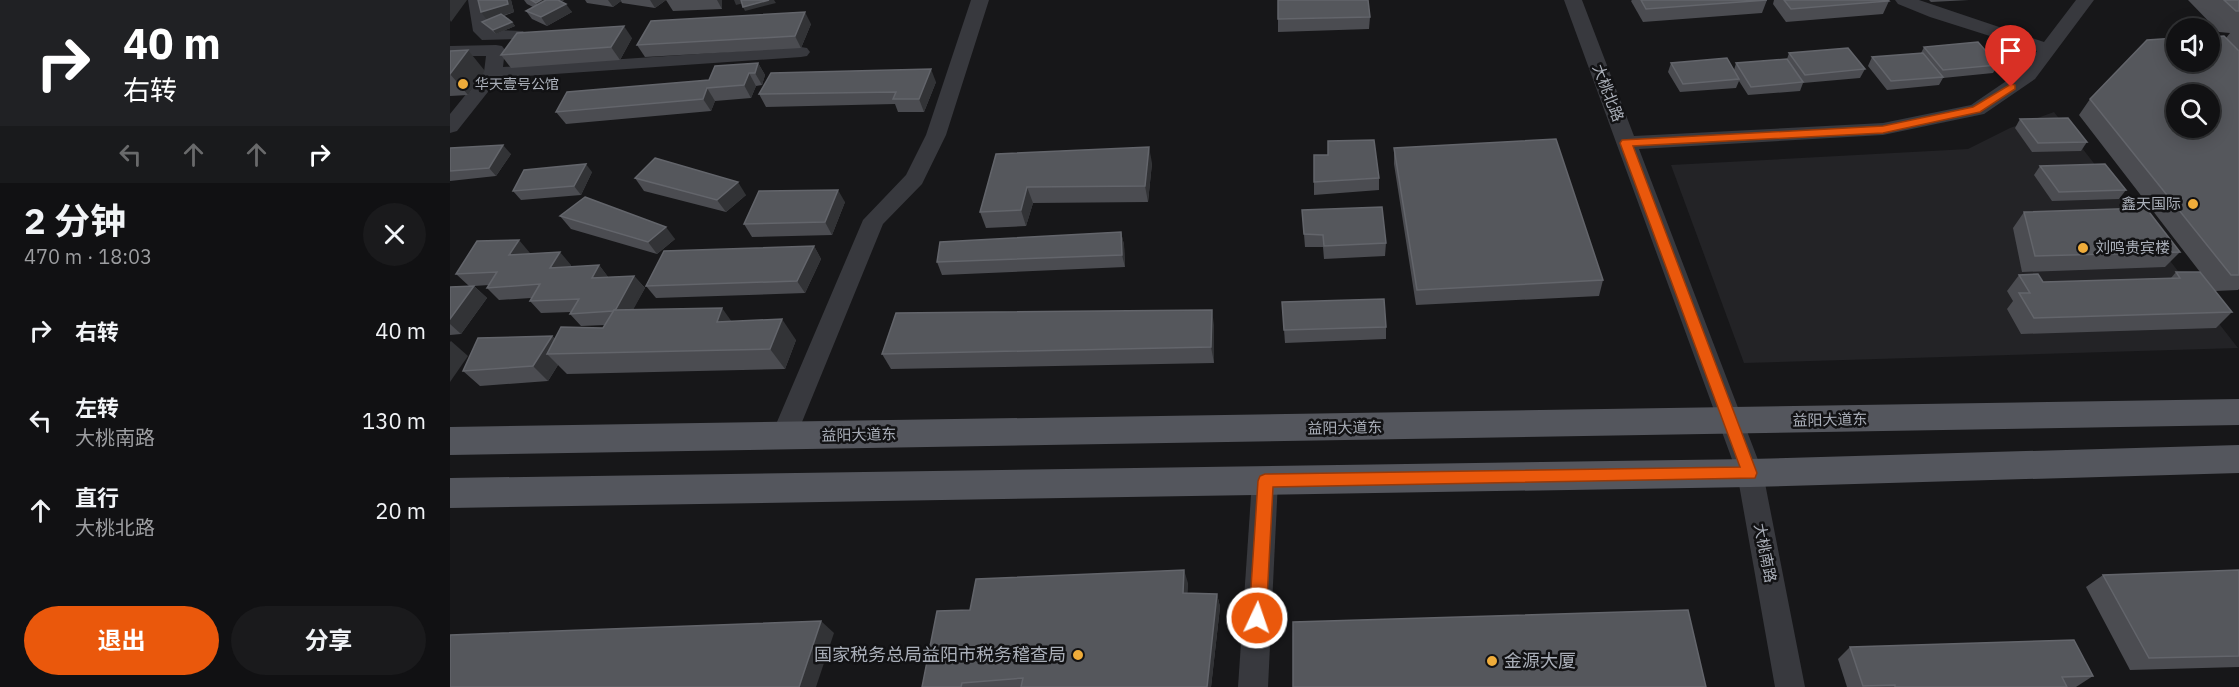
<!DOCTYPE html>
<html lang="zh">
<head>
<meta charset="utf-8">
<style>
  body { margin:0; font-family:"IBM Plex Sans","Noto Sans SC",sans-serif; background:#1a1a1c; color:#f1f3f6; height:100vh; display:flex; flex-direction:column; font-size:22px; white-space:nowrap }
  * { box-sizing:border-box; margin:0 }
  p { font-size:20px; color:#9c9da0 }
  .icon { flex:none; width:33px; height:33px; fill:none; stroke:currentColor; stroke-width:2; stroke-linecap:round; stroke-linejoin:round }
  .map { position:relative; flex:1; overflow:hidden }
  .panel { display:flex; flex-direction:column; background:#111113; width:450px }
  .panel>* { flex:none }
  .top-card { background:#202124; color:#fff; overflow:hidden }
  .buttons { position:absolute; left:1716px; top:18px; display:grid; gap:12px }
  .buttons a { display:grid; place-items:center; width:54px; height:54px; border-radius:50%; background:#111113; box-shadow:0 3px 15px #0003,0 0 0 2px #303133; font-size:30px }
  .pin { position:absolute; display:grid; place-items:center; width:51px; height:51px; color:#fff; margin:-62px -26px; border-radius:50% 50% 50% 0; rotate:-45deg; box-shadow:0 0 6px #0007 }
  .pin .icon { rotate:45deg }
  .me { position:absolute; width:66px; margin:-33px; rotate:3deg; stroke-linejoin:round; filter:drop-shadow(0 0 4px #0008) }
  .turn { display:flex; align-items:center; gap:21px; height:126px; padding:0 24px; font-size:27px }
  .turn .icon { width:78px; height:78px; stroke-width:2.5 }
  .turn b { display:block; font-size:42px; line-height:51px }
  .lanes { display:flex; align-items:center; height:57px; padding:0 24px; background:#0003; justify-content:center; gap:30px; direction:ltr }
  .lanes .off { opacity:.35 }
  .round { display:grid; place-items:center; flex:none; width:63px; height:63px; border-radius:32px; background:#1a1a1c }
  .overview { display:flex; align-items:center; justify-content:space-between; height:102px; padding:0 24px }
  h1 { font-size:36px; font-weight:700; line-height:45px }
  .cta { display:flex; gap:12px; margin-top:auto; padding:12px 24px }
  .cta a { flex:1; height:69px; border-radius:36px; background:#ea580c; color:#fff; font-size:24px; font-weight:700; line-height:69px; text-align:center }
  .cta a+a { background:#1a1a1c; color:#f1f3f6 }
  ul { padding:0; list-style:none }
  li { display:flex; align-items:center; gap:18px; height:90px; padding:0 24px }
  li div { flex:1 }
  li b { display:block; font-size:22px }
  li em { font-style:normal }
  main { display:flex; flex:1; min-height:0 }
  .map>svg:first-child { display:block }
  .built { fill:#232326 }
  .lines { fill:none; stroke-linecap:round; stroke-linejoin:round }
  .minor { fill:#38393e; fill-rule:evenodd }
  .major { fill:#54565d; fill-rule:evenodd }
  .wall { fill:#4b4c51 }
  .shaded-wall { fill:#323336 }
  .building { fill:#55575c; stroke:#63656b; stroke-width:1.5; fill-rule:evenodd }
  .route { fill:#ea580c; stroke:#983908; stroke-width:1.5 }
  .poi-dot { fill:#efac3a; stroke:#121214; stroke-width:2 }
  .labels { text-anchor:middle; stroke-width:5; stroke-linejoin:round; paint-order:stroke }
  .far-poi-label { font-size:14px; fill:#aaafb9; stroke:#121214; text-anchor:start }
  .street-label { font-size:15px; fill:#aaafb9; stroke:#121214 }
  .poi-label { font-size:15px; fill:#aaafb9; stroke:#121214; text-anchor:end }
  .near-poi-label { font-size:18px; fill:#aaafb9; stroke:#121214; text-anchor:end }
</style>
</head>
<body>
<main>
<section class="panel">
<div class="top-card">
<div class="turn"><svg class="icon" aria-label="right" viewBox="0 0 24 24"><path d="M7 20v-9h11M14 6l5 5-5 5"/></svg><div><b>40 m</b>右转</div></div>
<div class="lanes"><svg class="icon off" aria-label="left" viewBox="0 0 24 24"><path d="M17 20v-9H6M10 6l-5 5 5 5"/></svg><svg class="icon off" aria-label="ahead" viewBox="0 0 24 24"><path d="M12 20V5M6 11l6-6 6 6"/></svg><svg class="icon off" aria-label="ahead" viewBox="0 0 24 24"><path d="M12 20V5M6 11l6-6 6 6"/></svg><svg class="icon" aria-label="right" viewBox="0 0 24 24"><path d="M7 20v-9h11M14 6l5 5-5 5"/></svg></div>
</div>
<div class="overview"><div><h1>2 分钟</h1><p>470 m · 18:03</p></div><a class="round"><svg class="icon" aria-label="close" viewBox="0 0 24 24"><path d="M6 6l12 12M18 6L6 18"/></svg></a></div>
<ul>
<li><svg class="icon" aria-label="right" viewBox="0 0 24 24"><path d="M7 20v-9h11M14 6l5 5-5 5"/></svg><div><b>右转</b></div><em>40 m</em></li>
<li><svg class="icon" aria-label="left" viewBox="0 0 24 24"><path d="M17 20v-9H6M10 6l-5 5 5 5"/></svg><div><b>左转</b><p>大桃南路</p></div><em>130 m</em></li>
<li><svg class="icon" aria-label="ahead" viewBox="0 0 24 24"><path d="M12 20V5M6 11l6-6 6 6"/></svg><div><b>直行</b><p>大桃北路</p></div><em>20 m</em></li>
</ul>
<div class="cta"><a>退出</a><a>分享</a></div>
</section>
<div class="map">
<svg width="1789" height="687" viewBox="0 0 1789 687">
  <rect width="100%" height="100%" fill="#171719"/>
  <path class="built" d="M1604 112 1788 348 1294 363 1221 165 1518 149 1560 128Z"/>
  <g class="lines">
    <g class="minor">
      <path d="M18 0H36L42 30 73 31 76 35 73 39 32 40 23 31Z"/>
      <path d="M521 0H539L496 135 472 184 433 224 343 444 334 447 325 444 321 436 413 220 456 175 476 135Z"/>
      <path d="M1114 0H1132L1184 136 1433 123 1521 105 1571 71 1587 51 1480 17 1448 4 1445 0H1469L1594 42 1626 0H1644L1585 79 1534 114 1433 135 1189 149 1313 473 1355 687H1325L1287 473Z"/>
      <path d="M46 45 52 46 55 50 53 67 351 47 357 48 360 52 357 56 351 57 49 78 7 131 0 133V114L34 72 36 56H0V46Z"/>
      <path d="M815 469 824 473 828 481 818 687H788L802 481 806 473Z"/>
    </g>
    <g class="major">
      <path d="M1789 399V425L0 455V427Z"/>
      <path d="M1789 445V473L1300 487 0 508V478L1300 459Z"/>
    </g>
  </g>
  <g class="wall">
    <path d="M28 0H61L64 12 54 16 62 22 65 26 46 34 36 26 32 22 37 20Z"/>
    <path d="M74 0H114L111 2 122 12 97 26 82 19 76 11 83 7 77 4Z"/>
    <path d="M135 0H216L205 8 172 3 171 1 163 7 137 3Z"/>
    <path d="M216 0H272V9L223 11Z"/>
    <path d="M1182 0H1317L1312 13 1193 22 1181 1Z"/>
    <path d="M1324 0H1438L1439 1 1433 14 1336 22 1323 4Z"/>
    <path d="M1479 0H1519L1481 2Z"/>
    <path d="M1738 0H1789V289L1788 290 1765 291 1782 312 1766 328 1571 334 1557 309 1563 301 1557 291 1569 275 1593 282 1721 278 1726 272H1750L1629 115 1640 99 1776 38 1780 33 1769 32Z"/>
    <path d="M920 17 919 29 828 32V19Z"/>
    <path d="M361 24 351 48 195 57 187 45Z"/>
    <path d="M182 38 170 60 61 68 51 55Z"/>
    <path d="M1474 47 1548 65 1543 73 1493 78 1489 85 1437 90 1418 66 1422 57 1471 53Z"/>
    <path d="M0 51 35 71 18 95 0 96Z"/>
    <path d="M1339 53 1415 69 1410 78 1353 83 1350 91 1298 95 1289 81 1286 88 1230 92 1218 72 1221 63 1284 70 1286 63 1337 59Z"/>
    <path d="M308 63 315 75 312 85 306 86 301 98 265 101 261 111 116 124 106 112 259 80Z"/>
    <path d="M486 82 474 112H448L445 104 316 107 309 94Z"/>
    <path d="M1570 119 1637 142 1631 151 1582 152 1565 128Z"/>
    <path d="M0 148 61 154 46 176 0 181Z"/>
    <path d="M944 148 1153 280 1149 296 966 305 944 164Z"/>
    <path d="M546 154 702 163 698 202 583 203 576 226 536 228 530 212Z"/>
    <path d="M1590 166 1676 190 1669 199 1602 201 1584 175Z"/>
    <path d="M142 172 131 195 71 200 63 191Z"/>
    <path d="M185 178 296 195 276 212 194 191Z"/>
    <path d="M929 178V190L864 195V182Z"/>
    <path d="M395 202 382 235 302 237 294 224Z"/>
    <path d="M852 210 936 243 935 256 874 259 873 247H855Z"/>
    <path d="M1574 212 1730 252 1715 267 1572 272 1563 228Z"/>
    <path d="M110 216 225 239 207 254 121 229Z"/>
    <path d="M671 232 674 245 675 267 492 275 487 262Z"/>
    <path d="M364 246 371 259 355 293 206 298 196 286Z"/>
    <path d="M80 253 79 254 121 265 120 267 149 265 158 277 184 276 195 288 183 309 282 321 346 340 335 369 117 374 108 365 98 381 30 386 13 371 102 336 105 339 153 328 155 325 131 326 120 314 121 312 91 313 80 301 81 298 49 300 37 288 39 285 24 286 37 298 11 334 0 335V287L19 286 6 274Z"/>
    <path d="M832 302 936 327V339L835 343Z"/>
    <path d="M764 325V363L441 369 432 354Z"/>
    <path d="M1789 570V667L1680 670 1636 587 1653 575Z"/>
    <path d="M738 583 737 593 767 594 770 607 761 687H472L520 610Z"/>
    <path d="M1400 647 1643 676 1626 687H1397L1388 659Z"/>
  </g>
  <g class="shaded-wall">
    <path d="M0 0H17L1 22 0 20Z"/>
    <path d="M57 0H61L64 12 37 20 31 12Z"/>
    <path d="M91 0H114L92 11 86 3Z"/>
    <path d="M158 0H171V1L163 7Z"/>
    <path d="M200 0H216L205 8Z"/>
    <path d="M267 0H272V9Z"/>
    <path d="M284 0H306L286 5Z"/>
    <path d="M319 0H324L326 3 295 11 293 7Z"/>
    <path d="M116 4 122 12 97 26 91 17Z"/>
    <path d="M355 12 361 24 351 48 345 36Z"/>
    <path d="M62 22 65 26 46 34 43 30Z"/>
    <path d="M174 26 182 38 170 60 161 47Z"/>
    <path d="M18 50 35 71 18 95 0 74Z"/>
    <path d="M308 63 315 75 312 85 305 73Z"/>
    <path d="M481 69 486 82 474 112 469 99Z"/>
    <path d="M299 73 306 86 301 98 294 85Z"/>
    <path d="M257 88 265 101 261 111 253 99Z"/>
    <path d="M53 145 61 154 46 176 39 168Z"/>
    <path d="M699 147 702 163 698 202 695 186Z"/>
    <path d="M136 164 142 172 131 195 124 186Z"/>
    <path d="M288 182 296 195 276 212 267 200Z"/>
    <path d="M577 187 583 203 576 226 571 210Z"/>
    <path d="M388 190 395 202 382 235 375 222Z"/>
    <path d="M216 227 225 239 207 254 198 242Z"/>
    <path d="M671 232 674 245 675 267 672 255Z"/>
    <path d="M69 240 80 253 71 267 59 255Z"/>
    <path d="M364 246 371 259 355 293 347 281Z"/>
    <path d="M110 252 121 265 111 280 100 268Z"/>
    <path d="M149 265 159 278H142Z"/>
    <path d="M184 276 195 288 176 323 165 311Z"/>
    <path d="M24 286 37 298 11 334 0 324V319Z"/>
    <path d="M272 308 287 329 267 322Z"/>
    <path d="M762 310 764 325V363L761 347Z"/>
    <path d="M332 319 346 340 335 369 320 349Z"/>
    <path d="M102 336 117 351 97 354 108 365 98 381 83 366Z"/>
    <path d="M1 341 18 356 0 382V342Z"/>
    <path d="M734 570 738 583 737 606 733 593Z"/>
    <path d="M767 594 770 607 761 687H757Z"/>
    <path d="M371 621 384 633 366 687H349Z"/>
  </g>
  <g class="building">
    <path d="M28 0H57L58 4 31 12Z"/>
    <path d="M81 0H91L86 3Z"/>
    <path d="M96 0H108L116 4 91 17 76 11Z"/>
    <path d="M291 0H319L293 7Z"/>
    <path d="M828 0H918L920 17 828 19Z"/>
    <path d="M1191 0H1317L1196 9Z"/>
    <path d="M1334 0H1438L1439 1 1341 9Z"/>
    <path d="M1774 0H1789V11H1786Z"/>
    <path d="M355 12 345 36 187 45 201 21Z"/>
    <path d="M51 14 62 22 43 30 32 22Z"/>
    <path d="M174 26 161 47 51 55 67 33Z"/>
    <path d="M1774 36 1789 51V275H1781L1640 99 1697 40 1726 38V62H1760V37ZM1726 94H1760V128H1726Z"/>
    <path d="M1528 42 1548 65 1493 70 1474 47Z"/>
    <path d="M1398 48 1415 69 1355 75 1339 53Z"/>
    <path d="M18 50 0 74V51Z"/>
    <path d="M1473 53 1493 77 1441 81 1422 57Z"/>
    <path d="M1277 58 1289 79 1233 84 1221 63Z"/>
    <path d="M1337 59 1353 82 1301 87 1286 63Z"/>
    <path d="M308 63 305 73H299L294 85 257 88 253 99 106 112 117 92 259 80 265 66Z"/>
    <path d="M481 69 469 99H443L446 92 309 94 321 73Z"/>
    <path d="M1618 118 1637 142 1588 143 1570 119Z"/>
    <path d="M1106 139 1153 280 967 290 944 148Z"/>
    <path d="M924 140 929 178 864 182V155H878V141Z"/>
    <path d="M53 145 39 168 0 171V148Z"/>
    <path d="M699 147 695 186 577 187 571 210 530 212 546 154Z"/>
    <path d="M205 158 288 182 267 200 185 178Z"/>
    <path d="M136 164 124 186 63 191 74 170Z"/>
    <path d="M1655 164 1676 190 1609 192 1590 166Z"/>
    <path d="M388 190 375 222 294 224 309 191Z"/>
    <path d="M135 197 216 227 198 242 110 216Z"/>
    <path d="M932 207 936 243 874 246 873 235 854 234 852 210Z"/>
    <path d="M1696 208 1730 252 1585 256 1574 212Z"/>
    <path d="M671 232 672 255 487 262 490 242Z"/>
    <path d="M69 240 59 255 110 252 100 268 149 265 142 278 184 276 166 309 164 310 163 311 120 314 129 299 80 301 90 284 37 288 47 272 6 274 27 241Z"/>
    <path d="M364 246 347 281 196 286 214 251Z"/>
    <path d="M1726 272H1750L1782 312 1584 318 1569 293H1580L1569 275 1588 274 1593 282 1730 278Z"/>
    <path d="M24 286 0 319V287Z"/>
    <path d="M934 299 936 327 834 330 832 302Z"/>
    <path d="M272 308 267 322 332 319 320 349 97 354 111 327 153 328 164 310Z"/>
    <path d="M762 310 761 347 432 354 446 313Z"/>
    <path d="M102 336 83 366 13 371 28 338Z"/>
    <path d="M734 570 733 593 767 594 757 687H571L573 678 512 683 511 687H472L487 611 520 610 526 579Z"/>
    <path d="M1789 570V656L1699 658 1653 575Z"/>
    <path d="M1238 610 1256 687H843V622Z"/>
    <path d="M371 621 349 687H0V635Z"/>
    <path d="M1624 640 1643 676 1612 677 1617 687H1445V685L1413 686 1400 647Z"/>
  </g>
  <path class="route" d="M1561 84 1565 85V89L1530 112 1433 133 1183 146 1307 473 1305 478 823 487 816 618 813 624 807 626 801 624 799 618 808 481 810 476 815 474 1290 467 1170 143 1172 140 1433 126 1523 107Z"/>
  <g class="poi-dot">
    <circle cx="13" cy="84" r="6"/>
    <circle cx="1743" cy="204" r="6"/>
    <circle cx="1633" cy="248" r="6"/>
    <circle cx="628" cy="655" r="6"/>
    <circle cx="1042" cy="661" r="6"/>
  </g>
  <g class="labels">
    <g class="far-poi-label">
      <text x="25" y="89">华天壹号公馆</text>
    </g>
    <g class="street-label">
      <text transform="translate(1158 93) rotate(69)" y="5">大桃北路</text>
      <text transform="translate(1380 420) rotate(-1)" y="5">益阳大道东</text>
      <text transform="translate(895 428) rotate(-1)" y="5">益阳大道东</text>
      <text transform="translate(409 435) rotate(-1)" y="5">益阳大道东</text>
      <text transform="translate(1315 553) rotate(79)" y="5">大桃南路</text>
    </g>
    <g class="poi-label">
      <text x="1731" y="209">鑫天国际</text>
      <text x="1645" y="253" text-anchor="start">刘鸣贵宾楼</text>
    </g>
    <g class="near-poi-label">
      <text x="616" y="661">国家税务总局益阳市税务稽查局</text>
      <text x="1054" y="667" text-anchor="start">金源大厦</text>
    </g>
  </g>
</svg>
<div class="buttons">
<a><svg class="icon" aria-label="sound" viewBox="0 0 24 24"><path d="M4 9h4l5-4v14l-5-4H4zM17 9q2 3 0 6"/></svg></a>
<a><svg class="icon" aria-label="search" viewBox="0 0 24 24"><circle cx="10" cy="10" r="6"/><path d="M15 15l6 6"/></svg></a>
</div>
<div class="pin" style="left:1561px;top:87px;background:#d93025"><svg class="icon" aria-label="arrive" viewBox="0 0 24 24"><path d="M6 21V4h12l-3 4 3 4H6"/></svg></div>
<svg class="me" style="left:807px;top:618px" viewBox="-20 -20 40 40"><circle r="17" fill="#ea580c" stroke="#fff" stroke-width="3"/><path d="M0-11L8 9 0 5-8 9z" fill="#fff"/></svg>
</div>
</main>
</body>
</html>
